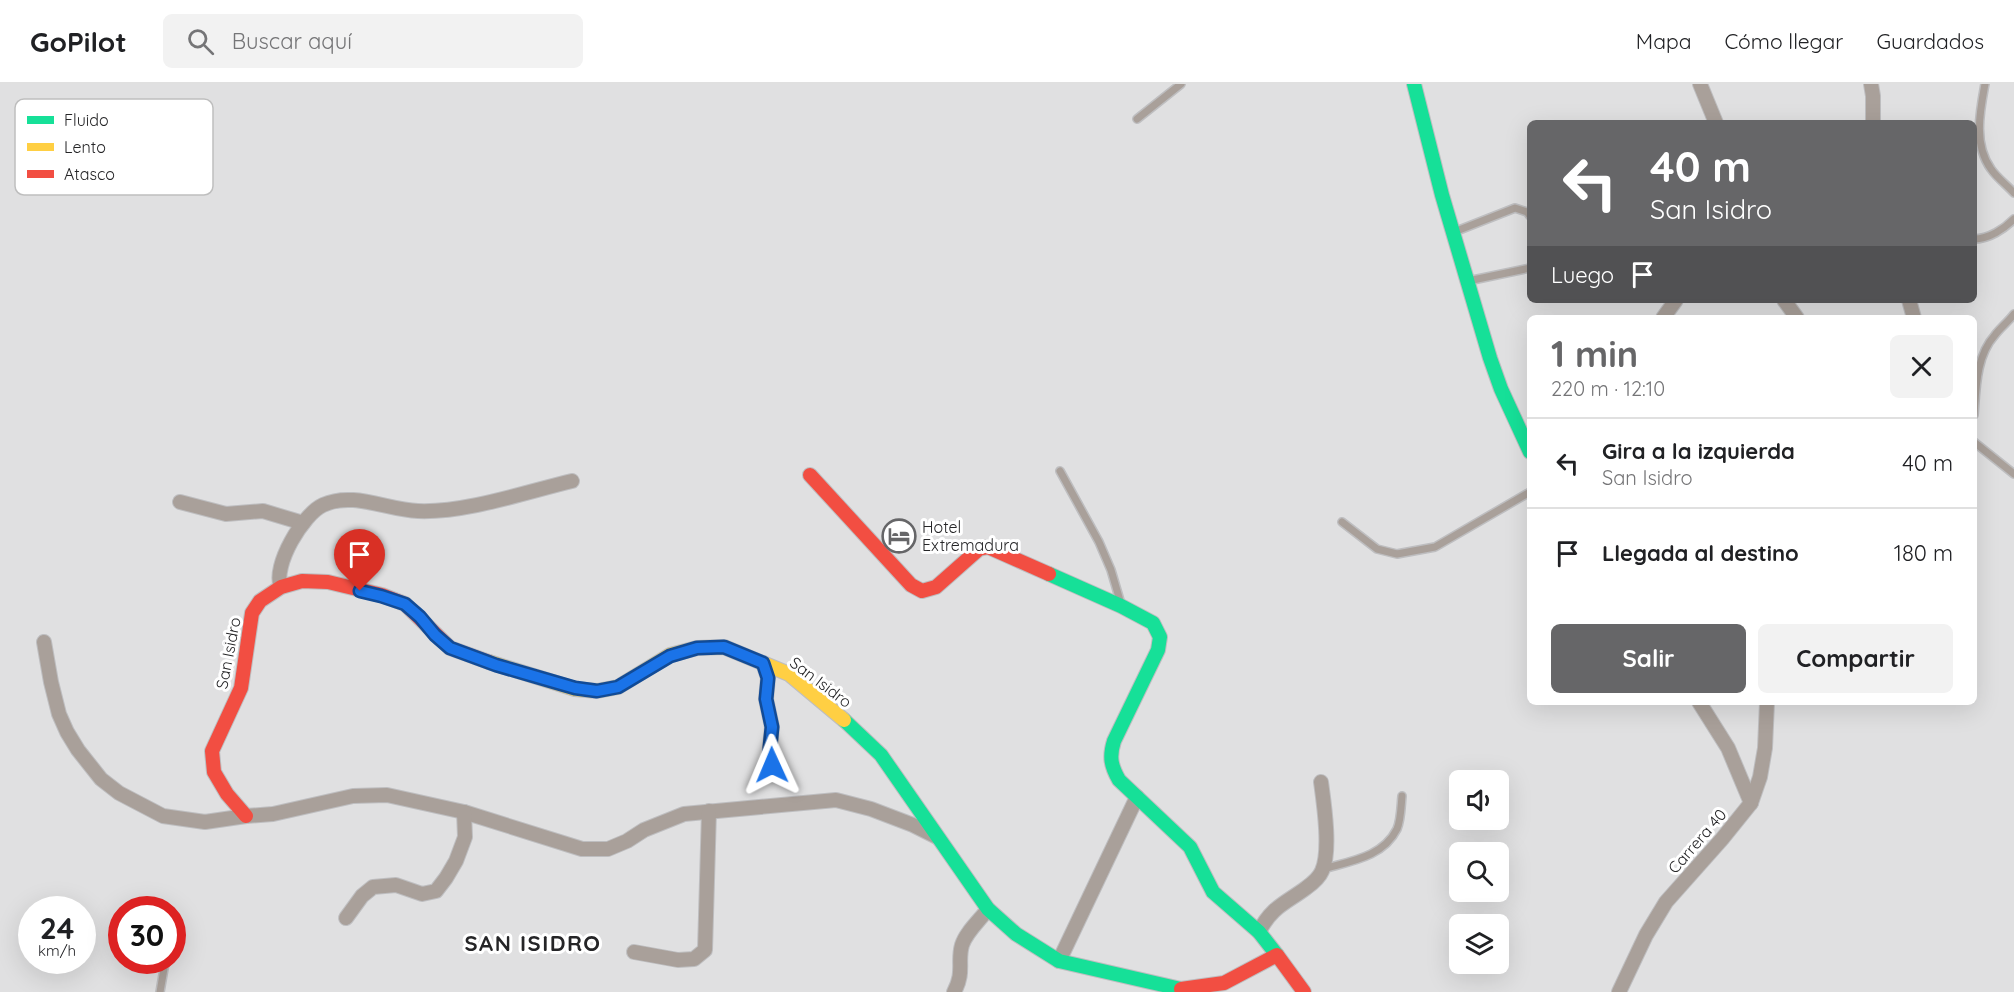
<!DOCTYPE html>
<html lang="es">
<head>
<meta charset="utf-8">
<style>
  body { margin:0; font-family:Quicksand,sans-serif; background:#f2f2f2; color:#202124; height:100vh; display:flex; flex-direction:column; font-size:22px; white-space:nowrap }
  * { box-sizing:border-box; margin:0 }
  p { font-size:20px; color:#757577 }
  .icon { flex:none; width:33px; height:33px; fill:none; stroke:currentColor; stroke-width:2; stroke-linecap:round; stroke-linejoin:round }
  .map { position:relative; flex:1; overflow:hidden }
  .drawer { position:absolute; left:1527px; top:231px; width:450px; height:390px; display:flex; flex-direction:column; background:#fff; border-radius:9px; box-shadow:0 6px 24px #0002 }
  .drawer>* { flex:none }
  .guide { position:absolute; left:1527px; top:36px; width:450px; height:183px; border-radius:9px; box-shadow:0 6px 24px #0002; background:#666668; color:#fff; overflow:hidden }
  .buttons { position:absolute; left:1449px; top:686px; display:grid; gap:12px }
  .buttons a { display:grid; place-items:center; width:60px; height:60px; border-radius:9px; background:#fff; box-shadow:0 6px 24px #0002; font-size:30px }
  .speed { position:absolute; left:18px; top:812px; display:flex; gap:12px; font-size:30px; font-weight:700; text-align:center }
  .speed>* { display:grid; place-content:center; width:78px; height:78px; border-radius:50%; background:#fff; box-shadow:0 6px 24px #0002; line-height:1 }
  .speed small { font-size:15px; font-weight:400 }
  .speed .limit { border:9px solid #d22; background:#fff; color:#111 }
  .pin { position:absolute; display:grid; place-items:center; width:51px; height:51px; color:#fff; margin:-62px -26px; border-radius:50% 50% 50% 0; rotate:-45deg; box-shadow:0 0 6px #0007 }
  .pin .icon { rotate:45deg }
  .me { position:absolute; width:66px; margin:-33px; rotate:359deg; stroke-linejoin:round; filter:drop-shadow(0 0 4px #0008) }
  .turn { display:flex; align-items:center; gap:21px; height:126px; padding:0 24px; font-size:27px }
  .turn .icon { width:78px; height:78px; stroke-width:2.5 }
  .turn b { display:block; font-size:42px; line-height:51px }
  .then { display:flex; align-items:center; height:57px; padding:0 24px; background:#0003; gap:12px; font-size:22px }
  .round { display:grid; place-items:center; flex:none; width:63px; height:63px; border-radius:9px; background:#f2f2f2 }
  .summary { display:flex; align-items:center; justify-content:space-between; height:102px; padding:0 24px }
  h1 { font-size:36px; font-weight:700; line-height:45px; color:#666668 }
  .action { display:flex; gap:12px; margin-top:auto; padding:12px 24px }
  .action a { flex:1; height:69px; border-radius:9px; background:#666668; color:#fff; font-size:24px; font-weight:700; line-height:69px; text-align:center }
  .action a+a { background:#f2f2f2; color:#202124 }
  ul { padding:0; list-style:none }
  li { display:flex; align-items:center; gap:18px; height:90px; padding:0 24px; border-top:2px solid #e0e0e0 }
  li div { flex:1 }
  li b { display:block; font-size:22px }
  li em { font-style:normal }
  header { display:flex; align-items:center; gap:36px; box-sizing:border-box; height:84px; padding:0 30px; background:#fff; border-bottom:2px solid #e0e0e0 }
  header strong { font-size:28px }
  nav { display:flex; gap:33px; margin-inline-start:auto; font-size:21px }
  .search { width:420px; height:54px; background:#f2f2f2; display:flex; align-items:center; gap:15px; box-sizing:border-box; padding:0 21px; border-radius:9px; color:#757577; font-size:22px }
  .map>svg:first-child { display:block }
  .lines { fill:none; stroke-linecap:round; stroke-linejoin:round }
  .lane-casing { stroke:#bebec0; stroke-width:10 }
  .street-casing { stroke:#bebec0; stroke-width:16 }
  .fast-casing { stroke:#bebec0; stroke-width:16 }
  .slow-casing { stroke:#bebec0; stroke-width:16 }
  .jam-casing { stroke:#bebec0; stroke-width:16 }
  .lane { stroke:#a9a09a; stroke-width:7 }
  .street { stroke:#a9a09a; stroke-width:14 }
  .fast { stroke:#16e098; stroke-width:14 }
  .slow { stroke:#ffcf43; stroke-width:14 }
  .jam { stroke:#f24e42; stroke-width:14 }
  .route-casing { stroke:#114b97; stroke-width:15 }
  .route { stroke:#1a73e8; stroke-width:10 }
  .labels { text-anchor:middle; stroke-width:6; stroke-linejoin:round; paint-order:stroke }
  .poi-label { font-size:16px; fill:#252527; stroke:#fff; text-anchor:start }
  .street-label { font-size:16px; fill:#252527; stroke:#fff }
  .district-label { font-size:22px; font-weight:bold; letter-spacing:1.5px; fill:#252527; stroke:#fff }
  .key { fill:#fff; stroke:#bebebe; stroke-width:1.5 }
  .key-label { font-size:16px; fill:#252527 }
</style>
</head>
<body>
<header>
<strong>GoPilot</strong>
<div class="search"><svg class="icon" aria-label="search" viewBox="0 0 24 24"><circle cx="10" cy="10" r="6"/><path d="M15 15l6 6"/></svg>Buscar aquí</div>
<nav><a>Mapa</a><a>Cómo llegar</a><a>Guardados</a></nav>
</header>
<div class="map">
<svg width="2014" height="908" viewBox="0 0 2014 908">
  <rect width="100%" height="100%" fill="#e0e0e1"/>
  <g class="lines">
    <g class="lane-casing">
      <g id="lane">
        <path d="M1985 0C1980 27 1973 60 1991 85 1997 94 2007 101 2014 109"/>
        <path d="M1137 35 1181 0"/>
        <path d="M1454 148 1515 124 1527 128 1530 132"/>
        <path d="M1974 155C1989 155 2004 145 2014 135"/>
        <path d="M1468 197 1530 184"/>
        <path d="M1974 331C1976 304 1976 272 1995 251 2001 243 2008 238 2014 230"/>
        <path d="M1974 358 2014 390"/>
        <path d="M1060 387 1099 458 1111 486 1121 520"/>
        <path d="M1342 438 1377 465 1397 470 1435 463 1530 408"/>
        <path d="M1323 785C1351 777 1383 773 1397 745 1401 736 1401 722 1402 712"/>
        <path d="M160 908 165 879"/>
      </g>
    </g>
    <g class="street-casing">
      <g id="street">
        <path d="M1700 0 1716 39"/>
        <path d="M1871 0 1873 12V39"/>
        <path d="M1784 216 1797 234"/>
        <path d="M1909 216 1914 234"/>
        <path d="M1663 234 1676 216"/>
        <path d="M180 418 226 430 263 427 303 439"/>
        <path d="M281 503C272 482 303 430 323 421 353 407 387 426 418 427 465 429 526 408 572 397"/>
        <path d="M44 558 51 598 59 630 67 648 78 666 101 695 119 709 163 732 205 738 246 732 273 730 353 712 387 711 464 728 582 765H608L627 757 644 746 684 730 836 716 871 725 913 741 937 753"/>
        <path d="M763 579 768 594 766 615 772 643 769 673 777 689"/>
        <path d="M1699 618 1728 664 1751 719"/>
        <path d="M346 834 362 812 373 803 396 801 422 810 436 807 446 794 456 777 465 753 464 728"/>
        <path d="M1259 848C1271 823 1286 819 1306 804 1313 799 1319 794 1322 787 1331 767 1324 720 1321 698"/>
        <path d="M634 868 678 876 694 875 705 866 709 727"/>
        <path d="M1059 877 1137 713"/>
        <path d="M954 908C965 888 957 878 962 861 966 848 980 836 988 825"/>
        <path d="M1619 908 1646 851 1666 818 1722 755 1751 719 1760 693 1765 664 1767 618"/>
      </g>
    </g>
    <g class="fast-casing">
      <g id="fast">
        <path d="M1414 0 1442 111 1490 274 1501 305 1530 368"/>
        <path d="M1049 490 1121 522 1153 539 1160 553 1158 566 1114 657C1109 673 1111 682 1119 696L1190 763 1213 808 1259 848 1277 871"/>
        <path d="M844 636 881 671 988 825 1016 850 1059 877 1181 905"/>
      </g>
    </g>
    <g class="slow-casing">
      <path id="slow" d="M489 578 575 605 597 607 618 603 670 571 697 564 724 563 789 590 844 636"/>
    </g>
    <g class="jam-casing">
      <g id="jam">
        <path d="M810 391 911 501 922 507 936 503 979 465 988 463 1049 490"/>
        <path d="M246 732 227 710 214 688 212 667 241 604 252 529 260 517 281 503 302 497 328 498 382 511 405 520 450 564 489 578"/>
        <path d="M1181 905 1224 899 1277 871 1304 908"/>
      </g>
    </g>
    <use href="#lane" class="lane"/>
    <use href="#street" class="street"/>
    <use href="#fast" class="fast"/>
    <use href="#slow" class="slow"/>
    <use href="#jam" class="jam"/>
  </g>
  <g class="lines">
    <g class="route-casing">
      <path id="route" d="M360 507 381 512 405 520 420 533 435 551 450 564 496 581 575 604 597 607 618 603 670 572 697 564 724 563 763 579 768 594 766 615 772 643 769 673 772 681"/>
    </g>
    <use href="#route" class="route"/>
  </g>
  <defs>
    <g id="hotel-ring" transform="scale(1.725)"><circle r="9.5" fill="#fff" stroke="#666668" stroke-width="1.5"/><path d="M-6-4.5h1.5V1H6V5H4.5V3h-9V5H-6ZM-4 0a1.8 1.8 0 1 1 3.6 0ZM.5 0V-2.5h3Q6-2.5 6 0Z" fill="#666668"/></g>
  </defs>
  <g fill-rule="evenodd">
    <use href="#hotel-ring" x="899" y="452"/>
  </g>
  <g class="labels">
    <g class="poi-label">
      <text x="922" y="449">Hotel<tspan x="922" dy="18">Extremadura</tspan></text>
    </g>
    <g class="street-label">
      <text transform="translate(228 569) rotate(-79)" y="6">San Isidro</text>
      <text transform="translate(821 598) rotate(37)" y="6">San Isidro</text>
      <text transform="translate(1697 757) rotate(-49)" y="6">Carrera 40</text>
    </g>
    <g class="district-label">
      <text x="533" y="867">SAN ISIDRO</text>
    </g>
  </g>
  <rect x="15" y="15" width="198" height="96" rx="9" class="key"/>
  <rect x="27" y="32" width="27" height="8" fill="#16e098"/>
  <rect x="27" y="59" width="27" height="8" fill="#ffcf43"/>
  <rect x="27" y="86" width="27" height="8" fill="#f24e42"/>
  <g class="key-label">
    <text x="64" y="42">Fluido</text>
    <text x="64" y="69">Lento</text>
    <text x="64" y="96">Atasco</text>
  </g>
</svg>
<div class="buttons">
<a><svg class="icon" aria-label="sound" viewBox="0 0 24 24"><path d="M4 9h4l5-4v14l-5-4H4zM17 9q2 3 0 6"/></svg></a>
<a><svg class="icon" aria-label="search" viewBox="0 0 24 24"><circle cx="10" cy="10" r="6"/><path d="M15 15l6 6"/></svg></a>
<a><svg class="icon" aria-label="layers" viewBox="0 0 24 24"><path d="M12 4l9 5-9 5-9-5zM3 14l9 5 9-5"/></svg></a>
</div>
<div class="speed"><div>24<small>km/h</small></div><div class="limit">30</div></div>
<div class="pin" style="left:360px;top:507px;background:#d93025"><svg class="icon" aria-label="arrive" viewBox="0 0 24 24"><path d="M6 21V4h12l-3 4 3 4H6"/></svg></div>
<svg class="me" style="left:772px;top:681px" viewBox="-20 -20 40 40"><path d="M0-17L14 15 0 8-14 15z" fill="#1a73e8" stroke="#fff" stroke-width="4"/></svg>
<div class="guide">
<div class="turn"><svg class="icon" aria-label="left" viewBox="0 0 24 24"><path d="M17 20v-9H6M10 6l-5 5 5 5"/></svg><div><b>40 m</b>San Isidro</div></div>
<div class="then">Luego<svg class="icon" aria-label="arrive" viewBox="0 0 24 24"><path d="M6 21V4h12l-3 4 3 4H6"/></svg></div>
</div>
<section class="drawer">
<div class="summary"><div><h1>1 min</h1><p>220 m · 12:10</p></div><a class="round"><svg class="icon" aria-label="close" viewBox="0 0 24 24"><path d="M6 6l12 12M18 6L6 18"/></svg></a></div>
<ul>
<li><svg class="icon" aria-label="left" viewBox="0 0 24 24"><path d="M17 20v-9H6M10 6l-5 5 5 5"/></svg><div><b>Gira a la izquierda</b><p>San Isidro</p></div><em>40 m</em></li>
<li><svg class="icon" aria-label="arrive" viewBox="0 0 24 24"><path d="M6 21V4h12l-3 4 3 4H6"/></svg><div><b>Llegada al destino</b></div><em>180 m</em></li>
</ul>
<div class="action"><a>Salir</a><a>Compartir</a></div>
</section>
</div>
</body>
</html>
